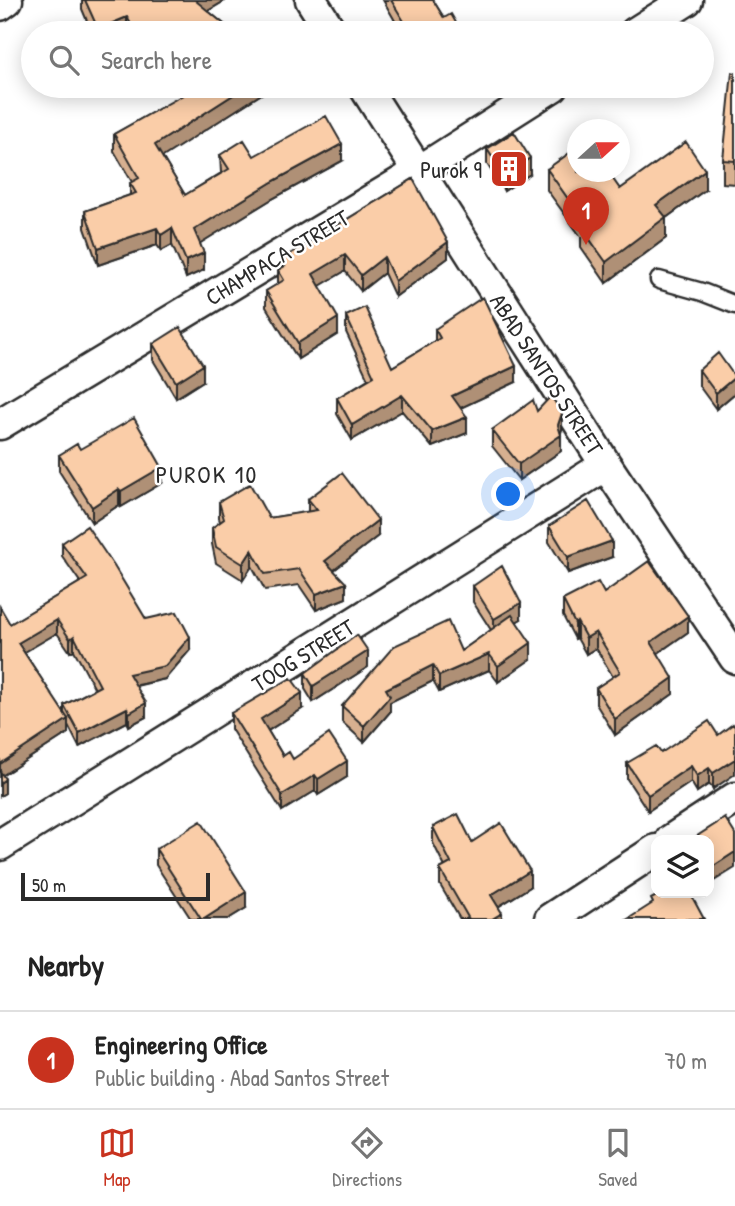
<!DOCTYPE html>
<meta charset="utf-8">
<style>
body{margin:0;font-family:"Patrick Hand",sans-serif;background:#f6f6f6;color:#222}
.controls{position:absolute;right:21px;bottom:21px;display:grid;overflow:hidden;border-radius:14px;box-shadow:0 4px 18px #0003}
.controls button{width:63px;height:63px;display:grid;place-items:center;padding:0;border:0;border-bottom:2px solid #e0e0e0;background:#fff;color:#222;font:35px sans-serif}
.compass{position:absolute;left:567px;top:119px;width:63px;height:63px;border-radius:50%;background:#fff;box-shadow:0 4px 18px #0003;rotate:69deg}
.scale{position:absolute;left:21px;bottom:18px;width:189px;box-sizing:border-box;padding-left:7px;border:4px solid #2b2b2b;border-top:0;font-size:19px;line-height:24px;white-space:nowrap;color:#2b2b2b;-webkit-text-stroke:5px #fff;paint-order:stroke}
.you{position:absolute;left:509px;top:495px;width:24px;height:24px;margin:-18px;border:5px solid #fff;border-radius:50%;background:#1a73e8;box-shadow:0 0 0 10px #1a73e833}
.badge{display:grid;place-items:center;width:46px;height:46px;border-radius:50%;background:#c8321e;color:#fff;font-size:23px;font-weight:700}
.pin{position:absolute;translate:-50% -58px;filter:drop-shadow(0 2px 4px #0008)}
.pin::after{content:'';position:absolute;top:37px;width:24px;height:21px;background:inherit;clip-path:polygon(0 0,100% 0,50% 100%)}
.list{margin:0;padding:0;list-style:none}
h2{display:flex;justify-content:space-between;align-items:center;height:91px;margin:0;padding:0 28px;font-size:30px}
h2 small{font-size:23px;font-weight:400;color:#767676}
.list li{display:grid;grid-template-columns:46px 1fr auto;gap:21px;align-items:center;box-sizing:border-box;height:98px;padding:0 28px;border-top:2px solid #e0e0e0}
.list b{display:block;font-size:26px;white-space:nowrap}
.list p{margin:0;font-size:23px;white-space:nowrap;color:#767676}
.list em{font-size:23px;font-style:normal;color:#767676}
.icon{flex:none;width:38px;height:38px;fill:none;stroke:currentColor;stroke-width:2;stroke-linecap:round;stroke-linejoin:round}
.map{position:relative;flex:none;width:735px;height:919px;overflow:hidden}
.search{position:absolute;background:#fff;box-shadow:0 4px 18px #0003;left:21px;right:21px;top:21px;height:77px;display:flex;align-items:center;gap:18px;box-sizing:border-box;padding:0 24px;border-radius:38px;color:#767676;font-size:26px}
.sheet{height:189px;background:#fff}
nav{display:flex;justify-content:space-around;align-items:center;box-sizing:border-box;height:98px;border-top:2px solid #e0e0e0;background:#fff;font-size:19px;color:#767676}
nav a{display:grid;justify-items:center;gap:4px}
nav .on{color:#c8321e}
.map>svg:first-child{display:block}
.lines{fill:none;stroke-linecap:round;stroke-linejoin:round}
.service-casing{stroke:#2b2b2b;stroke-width:21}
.minor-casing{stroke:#2b2b2b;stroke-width:35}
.service{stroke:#fff;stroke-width:16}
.minor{stroke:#fff;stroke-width:30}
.wall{fill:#d7b090;stroke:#2b2b2b;stroke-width:2;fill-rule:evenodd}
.shaded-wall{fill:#af9076;stroke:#2b2b2b;stroke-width:2}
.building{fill:#facda8;stroke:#2b2b2b;stroke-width:2}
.labels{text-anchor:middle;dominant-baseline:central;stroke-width:5;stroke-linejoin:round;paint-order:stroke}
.poi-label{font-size:23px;fill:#2b2b2b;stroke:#fff;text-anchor:end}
.street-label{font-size:23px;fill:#2b2b2b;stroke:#fff}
.neighbourhood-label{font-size:24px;letter-spacing:2px;fill:#2b2b2b;stroke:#fff}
</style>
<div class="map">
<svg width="735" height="919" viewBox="0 0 735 919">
<rect width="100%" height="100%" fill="#fff"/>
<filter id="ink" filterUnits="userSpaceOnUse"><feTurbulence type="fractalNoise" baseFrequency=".0143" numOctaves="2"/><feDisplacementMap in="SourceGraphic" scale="14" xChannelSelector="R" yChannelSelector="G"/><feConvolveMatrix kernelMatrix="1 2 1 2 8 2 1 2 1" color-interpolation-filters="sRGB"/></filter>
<g filter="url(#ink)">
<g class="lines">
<defs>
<path id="service" d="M659,280L702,292L735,305"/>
<path id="minor" d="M311,0L332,33
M0,5L7,0
M635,33L687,0
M364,86L606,465L735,658
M0,424L418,172L553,86
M671,840L735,798
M0,845L606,465
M550,919L656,850"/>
</defs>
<use href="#service" class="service-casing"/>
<use href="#minor" class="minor-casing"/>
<use href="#service" class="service"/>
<use href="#minor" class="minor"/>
</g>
<path class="wall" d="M82,0H226L208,11L235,33H92L82,9Z
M383,0H433L444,18L462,33H402Z
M735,73V184L723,183V160Z
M174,86H274L162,157L185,195L221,173L220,155L342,161L272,199L200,243L204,270L186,278L172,245L161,251L157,245L98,265L85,228V211L130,195V183L132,182L114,151V134L182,96Z
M487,149L530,174L504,191L487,164Z
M547,169L620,189L705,190L666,218V238L606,283L581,247V237L547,190Z
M413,179L448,258L395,297L384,273L361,291L345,271L319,286L338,334L298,359L266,307V291L278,284V270L282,268V259Z
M346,316L392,367L435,341V329L516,382L460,408L467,433L432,447L402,411L352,440L337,414V398L368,379L346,332Z
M153,344L203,381L176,398L153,360Z
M699,370L735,393L716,409L699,386Z
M537,411L562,429L561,433V451L519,480L492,446V430Z
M80,449L162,483L121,507L119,505L92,523L59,471V455Z
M308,499L378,536L334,570L346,598L316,610L299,585L265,590L252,566L243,580L216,563L212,544V528L220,522L219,518V502L269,518L308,512Z
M549,526L612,557L568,573L549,542Z
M62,543L146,619L190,650L165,679L136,686L146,717L129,726L127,722L79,747L68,725V733L3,775L5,793L0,796L10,624L80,582L62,556ZM57,633L70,652L74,650L95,689L64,705V714L24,652Z
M473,586L521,619L516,622L531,659L498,682L489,670L439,692L433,681L390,702V712L364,742L342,722V706L461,651L491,630L473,602Z
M604,593L688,632L658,653L673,694L615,735L596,704V688L613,677L596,648L586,654L577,638L575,639L563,616V600Z
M368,667L313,702L305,689V673Z
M302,709L268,731L283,756L347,777L318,795L315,791L282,811L231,729V713Z
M718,735L713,789L709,784L697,792L691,782L648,811L627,779V763L661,753Z
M433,827L472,842L530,887L498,907L502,919H460L440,885V869L445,867L433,843Z
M156,849L246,908L228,919H191L156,865Z"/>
<path class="shaded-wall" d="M198,0H226L196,18V1Z
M127,17V33H98V29Z
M407,22V33H405V23Z
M247,86H274L155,162V145Z
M342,144V161L272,199L194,247V230L272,182Z
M530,158V174L504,191V175Z
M705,170V190L666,218V238L606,283V262L656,205Z
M157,228V245L98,265V248Z
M172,228V245L161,251V235Z
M448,242V258L395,297V281Z
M204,253V270L186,278V261Z
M345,255V271L313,290V274Z
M384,257V273L361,291V275Z
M338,318V334L298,359V343Z
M203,365V381L176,398V382Z
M516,366V382L452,412V396Z
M735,377V393L716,409V393Z
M402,395V411L352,440V425Z
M562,413V429L559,437L561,435V451L519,480V464L558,425Z
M467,417V433L432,447V431Z
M162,467V483L121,507V491Z
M119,489V505L92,523V507Z
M378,520V536L325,577V561Z
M612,541V557L568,573V557Z
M252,550V566L243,580V564Z
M346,583V598L316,610V594Z
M521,603V619L494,635V619Z
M688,616V632L651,658V642Z
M57,620V633L18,656V643Z
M577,622V638L575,639V624Z
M596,632V648L586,654V638Z
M74,636V650L70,652V639Z
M190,637V650L165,679L129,687V674Z
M531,643V659L498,682V666Z
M368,651V667L313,702V686Z
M489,654V670L439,692V676Z
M433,665V681L390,702V712L364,742V726L386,689Z
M673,678V694L615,735V719Z
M302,693V709L261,735V719Z
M146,703V717L129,726V713Z
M127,708V722L79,747V733Z
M68,719V733L0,777V764Z
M735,759V774L713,789V773Z
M347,761V777L318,795V779Z
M691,766V782L648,811V795Z
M709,768V784L697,792V776Z
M315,775V791L282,811V795Z
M5,779V793L0,796V783Z
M735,852V868L709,884V869Z
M530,871V887L491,911V895Z
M246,892V908L228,919H204Z
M502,913V919H492Z"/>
<path class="building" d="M85,0H198L196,1L235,33H136L127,17L98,29Z
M391,0H433L444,18L451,14L462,33H413L407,22L405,23Z
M732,72L735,73V161L723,160Z
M186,86H247L155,145L185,195L229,169L220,155L244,140L254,156L326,116L342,144L272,182L194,230L204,253L186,261L172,228L161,235L157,228L98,248L85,211L136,193L130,183L139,178L114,134L190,91Z
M514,132L530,158L504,175L487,149Z
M686,142L705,170L656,205L666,217L606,262L581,227L585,223L547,169L578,147V172H608L620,189Z
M413,179L448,242L395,281L384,257L361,275L345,255L313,274L338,318L298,343L266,291L284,280L278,270L285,266L282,259Z
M483,297L516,366L452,396L467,417L432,431L402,395L352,425L337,398L374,376L346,316L365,307L392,367L440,338L435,329Z
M180,327L203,365L176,382L153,344Z
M718,353L735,377L716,393L699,370Z
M551,396L562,413L558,425L561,435L519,464L492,430L533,400L537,411Z
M134,418L162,467L121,491L119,489L92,507L59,455L77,444L80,449Z
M342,473L378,520L325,561L346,583L316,594L299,569L265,574L252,550L243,564L216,547L212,528L224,519L219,502L250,484L269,518L317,510L308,499Z
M588,501L612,541L568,557L549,526Z
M87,526L114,566L146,619L177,612L190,637L165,666L129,674L146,703L129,713L127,708L79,733L64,705L100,686L74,636L70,639L57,620L18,643L68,719L0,764V607L10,624L87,578L62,543Z
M649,561L688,616L651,642L673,678L615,719L596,688L620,672L596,632L586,638L577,622L575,624L563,600L598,582L604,593Z
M502,566L521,603L494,619L473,586Z
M512,615L531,643L498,666L489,654L439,676L433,665L386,689L390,696L364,726L342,706L394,646L448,621L461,651Z
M357,635L368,651L313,686L305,673Z
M291,678L302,693L261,719L283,756L289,752L293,759L329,734L347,761L318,779L315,775L282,795L231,713Z
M709,721L718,735L733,724L735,727V759L713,773L709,768L697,776L691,766L648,795L627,763L656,746L661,753Z
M0,771L5,779L0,783Z
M458,814L472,842L501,823L530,871L491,895L502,913L492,919H469L440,869L451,863L433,827Z
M725,818L735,834V852L709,869V840H691Z
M201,821L246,892L204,919H201L156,849Z
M662,893H690L704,919H628L653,903L651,899Z"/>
</g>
<defs>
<symbol id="building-square" viewBox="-11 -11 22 22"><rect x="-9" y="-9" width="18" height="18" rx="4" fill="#c8321e" stroke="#fff"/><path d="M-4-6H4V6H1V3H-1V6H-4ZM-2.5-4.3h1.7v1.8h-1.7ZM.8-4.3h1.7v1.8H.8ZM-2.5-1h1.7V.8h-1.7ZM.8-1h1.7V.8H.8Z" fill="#fff"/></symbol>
</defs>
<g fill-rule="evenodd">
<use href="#building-square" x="487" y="147" width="44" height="44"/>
</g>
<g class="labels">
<g class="poi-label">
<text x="482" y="169">Purok 9</text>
</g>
<g class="street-label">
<text transform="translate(277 257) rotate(-31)">CHAMPACA STREET</text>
<text transform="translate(547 374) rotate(57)">ABAD SANTOS STREET</text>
<text transform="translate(303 655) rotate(-32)">TOOG STREET</text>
</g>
<g class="neighbourhood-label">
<text x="207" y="474">PUROK 10</text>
</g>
</g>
</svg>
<div class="controls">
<button><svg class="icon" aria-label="layers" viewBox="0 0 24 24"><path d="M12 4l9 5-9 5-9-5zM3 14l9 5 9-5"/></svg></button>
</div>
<svg class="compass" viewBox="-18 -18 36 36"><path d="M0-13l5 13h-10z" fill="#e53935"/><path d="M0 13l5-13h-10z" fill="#767676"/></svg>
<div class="scale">50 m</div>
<div class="you"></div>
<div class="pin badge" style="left:586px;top:245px">1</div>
<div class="search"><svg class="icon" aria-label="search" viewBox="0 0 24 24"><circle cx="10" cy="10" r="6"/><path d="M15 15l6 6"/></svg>Search here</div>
</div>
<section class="sheet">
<h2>Nearby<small></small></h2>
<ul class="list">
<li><span class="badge">1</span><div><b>Engineering Office</b><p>Public building · Abad Santos Street</p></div><em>70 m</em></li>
</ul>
</section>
<nav>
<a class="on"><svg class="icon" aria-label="map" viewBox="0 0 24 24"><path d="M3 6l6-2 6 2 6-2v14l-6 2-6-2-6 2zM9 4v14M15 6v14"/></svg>Map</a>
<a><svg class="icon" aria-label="directions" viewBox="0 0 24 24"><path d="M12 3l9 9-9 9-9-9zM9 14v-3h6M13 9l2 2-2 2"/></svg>Directions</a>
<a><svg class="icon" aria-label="saved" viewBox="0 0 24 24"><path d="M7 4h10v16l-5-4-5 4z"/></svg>Saved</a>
</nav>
